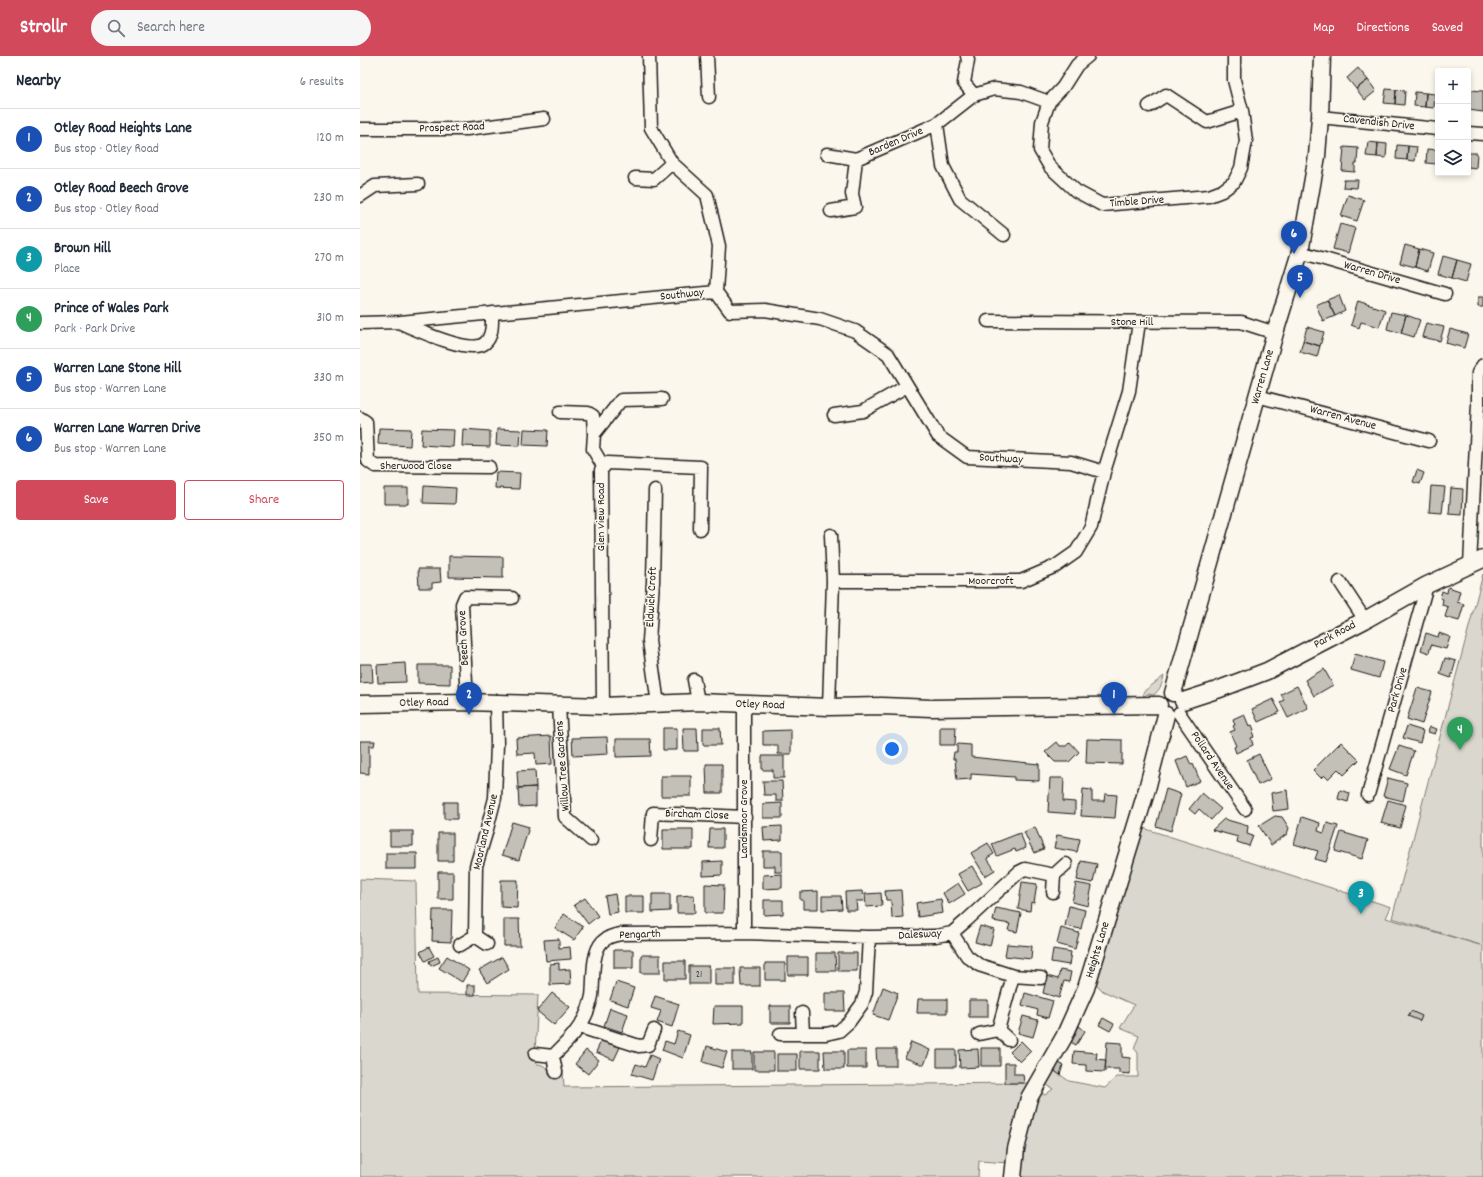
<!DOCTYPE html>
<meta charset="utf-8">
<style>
body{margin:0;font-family:Dekko,sans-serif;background:#f6f6f7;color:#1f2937}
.controls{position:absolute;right:12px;top:12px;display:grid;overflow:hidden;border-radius:4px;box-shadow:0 2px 6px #0003}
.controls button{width:36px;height:36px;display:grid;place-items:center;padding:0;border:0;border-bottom:1px solid #e0e1e3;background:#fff;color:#1f2937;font:20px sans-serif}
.you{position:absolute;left:532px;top:693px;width:14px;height:14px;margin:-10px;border:3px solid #fff;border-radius:50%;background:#1a73e8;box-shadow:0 0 0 6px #1a73e833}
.badge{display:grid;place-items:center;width:26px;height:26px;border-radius:50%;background:#d1495b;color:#fff;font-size:13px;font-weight:700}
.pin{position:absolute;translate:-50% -33px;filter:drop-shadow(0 1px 2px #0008)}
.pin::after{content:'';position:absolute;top:21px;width:14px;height:12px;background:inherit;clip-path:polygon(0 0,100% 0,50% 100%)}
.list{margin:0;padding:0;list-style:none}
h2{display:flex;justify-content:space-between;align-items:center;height:52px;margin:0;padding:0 16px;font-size:17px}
h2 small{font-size:13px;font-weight:400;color:#747a83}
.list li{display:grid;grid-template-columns:26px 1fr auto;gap:12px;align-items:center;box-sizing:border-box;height:60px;padding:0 16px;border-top:1px solid #e0e1e3}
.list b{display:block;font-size:15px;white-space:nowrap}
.list p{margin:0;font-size:13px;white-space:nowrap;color:#747a83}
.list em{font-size:13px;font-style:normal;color:#747a83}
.actions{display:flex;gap:8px;padding:12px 16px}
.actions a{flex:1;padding:9px 0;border:1px solid #d1495b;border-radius:4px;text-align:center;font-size:14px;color:#d1495b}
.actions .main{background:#d1495b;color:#fff}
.icon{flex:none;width:22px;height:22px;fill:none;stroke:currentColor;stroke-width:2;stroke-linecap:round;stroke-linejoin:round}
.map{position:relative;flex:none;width:1123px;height:1121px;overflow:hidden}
header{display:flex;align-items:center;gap:24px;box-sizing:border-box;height:56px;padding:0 20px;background:#d1495b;color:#fff}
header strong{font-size:19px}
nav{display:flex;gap:22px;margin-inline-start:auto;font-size:14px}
.search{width:280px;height:36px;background:#f6f6f7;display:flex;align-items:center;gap:10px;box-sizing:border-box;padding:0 14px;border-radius:22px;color:#747a83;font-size:15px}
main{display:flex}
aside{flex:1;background:#fff}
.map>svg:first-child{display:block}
.green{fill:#dad7ce;stroke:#7b7a75}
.building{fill:#c3c0b8;stroke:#1c1c1c}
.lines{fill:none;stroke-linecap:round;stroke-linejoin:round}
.minor-casing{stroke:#1c1c1c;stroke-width:15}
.tertiary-casing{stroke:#1c1c1c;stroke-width:19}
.minor{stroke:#fbf7ec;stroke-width:12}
.tertiary{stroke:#fbf7ec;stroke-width:16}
.labels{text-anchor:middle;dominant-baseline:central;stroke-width:3;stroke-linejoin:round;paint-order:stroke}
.number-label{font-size:10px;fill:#464543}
.street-label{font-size:12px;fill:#1c1c1c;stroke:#fbf7ec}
</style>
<header>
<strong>Strollr</strong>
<div class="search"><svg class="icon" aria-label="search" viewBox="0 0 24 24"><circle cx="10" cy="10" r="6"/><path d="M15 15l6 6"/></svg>Search here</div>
<nav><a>Map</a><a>Directions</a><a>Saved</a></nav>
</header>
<main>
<aside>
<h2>Nearby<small>6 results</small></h2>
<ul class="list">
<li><span class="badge" style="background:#1a4fb4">1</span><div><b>Otley Road Heights Lane</b><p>Bus stop · Otley Road</p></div><em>120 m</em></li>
<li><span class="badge" style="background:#1a4fb4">2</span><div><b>Otley Road Beech Grove</b><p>Bus stop · Otley Road</p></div><em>230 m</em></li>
<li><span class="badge" style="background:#0f9aa8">3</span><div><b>Brown Hill</b><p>Place</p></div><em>270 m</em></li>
<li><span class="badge" style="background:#2e9e5b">4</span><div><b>Prince of Wales Park</b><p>Park · Park Drive</p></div><em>310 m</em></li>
<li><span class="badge" style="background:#1a4fb4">5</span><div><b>Warren Lane Stone Hill</b><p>Bus stop · Warren Lane</p></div><em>330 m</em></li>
<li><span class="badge" style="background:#1a4fb4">6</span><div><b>Warren Lane Warren Drive</b><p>Bus stop · Warren Lane</p></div><em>350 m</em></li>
</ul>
<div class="actions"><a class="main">Save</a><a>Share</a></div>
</aside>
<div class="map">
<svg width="1123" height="1121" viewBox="0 0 1123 1121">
<rect width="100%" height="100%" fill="#fbf7ec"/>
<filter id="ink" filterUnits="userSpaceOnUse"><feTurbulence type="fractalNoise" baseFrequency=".025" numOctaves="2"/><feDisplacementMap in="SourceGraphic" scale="8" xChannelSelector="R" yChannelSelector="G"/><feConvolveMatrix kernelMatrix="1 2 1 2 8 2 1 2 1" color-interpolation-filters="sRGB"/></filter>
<g filter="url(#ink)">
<path class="green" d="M1123,518V1121H661L665,1076L680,1037L685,1039L693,1033L684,1027L692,1013L709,1025L745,1032L757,1021H778V997L774,992L779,980L760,972L774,949L743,935L736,928L783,772L1031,851L1026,862L1120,889L1032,862Z
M804,620C802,629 800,633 794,639L787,638L784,641L783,636Z
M0,823L56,825L58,938L178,939L175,998L177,1008C183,1008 188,1012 191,1018L203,1015L204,1031L671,1027L649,1107L619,1105L618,1121H0Z"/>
<path class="building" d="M998,12L1008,24L996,33L987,22Z
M1008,24L1016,35L1005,44L996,33Z
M1026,33L1036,34L1035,48L1024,47Z
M1036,34L1045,35L1044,49L1035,48Z
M1110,34L1123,35V56L1108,54Z
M1055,36L1066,37L1065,51L1054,50Z
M1066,37L1075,38L1074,52L1065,51Z
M1008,86L1018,87L1017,101L1006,100Z
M1018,87L1027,88L1026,102L1017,101Z
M1037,89L1048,90L1047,104L1036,103Z
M1048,90L1057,91L1055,105L1047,104Z
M984,91L998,92L997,107H995V116L982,115Z
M1067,93L1078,94L1077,108L1066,107Z
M1108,97H1117L1116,112L1108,111Z
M984,124H998L997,132L983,131Z
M988,139L1004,144L997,165L981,160Z
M980,168L995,172L988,197L973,193Z
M1045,189L1059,193L1055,211L1040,207Z
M1059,193L1073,197L1068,215L1055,211Z
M1083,200L1097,204L1092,222L1078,218Z
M1097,204L1111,208L1106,226L1092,222Z
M979,239L985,255L975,260L967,244Z
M1118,241H1123V251H1118Z
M967,244L975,260L963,265L956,249Z
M998,245L1025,254L1019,271L1001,266L999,272L991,269Z
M1031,256L1046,259L1041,277L1027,273Z
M1046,259L1060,264L1054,281L1041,277Z
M1066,267L1084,271L1080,285L1062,281Z
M947,271L964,276L960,290L943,285Z
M1090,273L1108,278L1104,292L1086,287Z
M943,285L960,290L957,301L940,296Z
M19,372L51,373L50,390L18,388Z
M62,373L94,374L93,391L61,389Z
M103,373L130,375V391L102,390Z
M137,373L161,374L160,390L136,389Z
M164,373L188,374L187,390L163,389Z
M1057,414L1064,417L1060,428L1053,426Z
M136,416L160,417L159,433L135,432Z
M64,430L96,432L95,448L63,447Z
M1071,430L1085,431L1082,457L1069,456Z
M24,432H48V448H24Z
M1091,432L1103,433L1102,459L1089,458Z
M89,500L143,501V522L89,521Z
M58,513H80L81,526L72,527V532H59Z
M1088,531L1100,535L1097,546L1104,548L1099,565L1085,561L1088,551L1082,549L1083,543L1080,542L1082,535L1087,537Z
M1066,577L1078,581L1079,577L1090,581L1086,593L1071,589L1069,597L1061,594Z
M995,598L1023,606L1019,622L991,614Z
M1085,602L1096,605L1091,622L1080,618Z
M45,607L46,626L18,627L17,609Z
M0,608H12L13,626L0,627Z
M58,609H90V628L58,627Z
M964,613L973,629L954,640L945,624Z
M937,630L948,652L928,662L920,646L924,644L921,638Z
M1057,632L1072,636L1062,668L1047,663Z
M913,643L920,656L898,666L892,653Z
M884,658L889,670L892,669L894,674L892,675L894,681L891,682L893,689L876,697L874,691L876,690L870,676L875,674L873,670L875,669L873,663Z
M1047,670L1063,675L1060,687L1043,682Z
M580,671H596L595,689H580Z
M1070,671L1077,673L1075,678L1068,676Z
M303,672H317V694H303Z
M323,672H337L338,695H324Z
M343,672H360L361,689H343Z
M431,674V698H418V689H403V675Z
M191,680L192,708L176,709L175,697L157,698L156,682Z
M247,681L248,698L213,700L212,682Z
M256,683H290L291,700L256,701Z
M727,683L762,684V708L726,707Z
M0,685H15L14,690H9V718L0,717Z
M697,686L700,690H706L710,686L719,696L709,706H695L685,696Z
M981,686L999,704L984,719L978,713L968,723L964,719L961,722L953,714Z
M597,688L611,689V701L679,708V725L654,724V721L611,718V723L597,724L595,703H593L594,696H597Z
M1039,690L1054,695L1046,719L1030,713Z
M899,698L911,723L898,729L887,704Z
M402,700H424V722H413V714H402Z
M827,700L831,709L833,708L840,725L826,731L816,705Z
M346,708H362V737H347Z
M175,714L176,731L158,732L157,715Z
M301,720H331V740H301Z
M690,722H704L703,745L715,746V758L688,756Z
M1028,722L1047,727L1043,745L1023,740Z
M403,725H422L423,745H416V739H404Z
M176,731V750L159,751L158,732Z
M723,733L732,734V745H744L745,738L757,739L755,762L721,760Z
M806,733L821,738L811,775L796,770Z
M927,734L929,753L913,755L911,737Z
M980,734L990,737L988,746L978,743Z
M842,737L861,753L851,764L839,753L835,758L829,753Z
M1028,744L1046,749L1040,772L1021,767Z
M84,746H97V763H84Z
M422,747V762H403V748Z
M915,760L922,761L929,772L927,778L911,789L899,770Z
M942,761L960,767L958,775L964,777L967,767L978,770L966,806L955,803L958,795L934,788Z
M864,763L888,770L887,778L893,780L889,790L877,786L878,781L852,774Z
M152,766L169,771L159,804L142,799Z
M422,770V784L404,785L403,771Z
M675,771L684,793L674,797L664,776Z
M303,773H333V793H303Z
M350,773H363V792H349Z
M30,775H53V790H30Z
M981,776L1008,784L1002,803L975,795Z
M78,777H93V805H78Z
M660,777L666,792L656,796L655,793L637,800L632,788Z
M697,779L720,783L717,796L694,792Z
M628,787L634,798L627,802L635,814L625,820L611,797Z
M403,795H422V816H415V810H403Z
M26,797H57V813H26Z
M362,805V819L343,820V806Z
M721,805L737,808L733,827L717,824Z
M612,810L622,827L608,835L598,818Z
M78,816H93V843H78Z
M422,818V832L403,833V819Z
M141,824H158L157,852L141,851Z
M662,826L677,828L674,847L671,846L670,855L658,853Z
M598,827L605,838L589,848L583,837Z
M716,827L732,830L728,850L712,846Z
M345,828L364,829L363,857H345Z
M541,834L543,861L532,862L531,844H526L525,835Z
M458,835V853H443V844H440V836Z
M502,835L503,845H496L497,854H486L485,836Z
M521,837L522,850L506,851L505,838Z
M255,838L258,856L248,858L245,840Z
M292,838H310V855L292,856Z
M334,839L335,857H317V840Z
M265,840H284V857H265Z
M462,840H481L482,853L462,854Z
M225,842L238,860L228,868L214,849Z
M581,843L583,857L558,861L556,847Z
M404,844H423V858L404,859Z
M709,850L725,854L721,873L705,870Z
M636,852L661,857L657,876L648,874L650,868L633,865Z
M73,854H92L91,886L72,885Z
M204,858L223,871L214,884L195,872Z
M144,863H159L160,890H144Z
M620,870L634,874L630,890L615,886Z
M701,872L719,877L715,893L697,888Z
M199,883V892L210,891L211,903L186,905L184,884Z
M647,888L672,890L671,903L645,900Z
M69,891L74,900L65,905L60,896Z
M693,893L711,896L709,909L691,906Z
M254,894H273V912H254Z
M456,897H475L476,915H456Z
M478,897H497V915H478Z
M281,899H300V917H281Z
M87,900L109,914L102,926L79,912Z
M78,901L80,906L71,910L69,905Z
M142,901L149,913L127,927L119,914Z
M428,901H448V919H428Z
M305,905H325V923H305Z
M199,907V914L210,913L211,928L190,929V908Z
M405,907H425V924H405Z
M329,910H349V928H329Z
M355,912H375V929H355Z
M380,912H400V930H381Z
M700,914L711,916L709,926L704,925L699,942L683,937L687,920L698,923Z
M256,926L274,932L268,950L250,944Z
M107,929H115V939H107Z
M523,931L538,937L528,964L513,959Z
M192,937L210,951L194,969L177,955Z
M465,937H484L485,955H465Z
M665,937L693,945L688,962L677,959L678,954L662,949Z
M295,940L319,948L312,971L297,966L301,955L291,952Z
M558,943H587V957H557Z
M609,944H628V961H609Z
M354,950H383V967L353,968Z
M410,950H430V967H410Z
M250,952L268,958L262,976L244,970Z
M1051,955L1062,960L1060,965L1048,960Z
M663,960L678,964L673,981L658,977Z
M743,962L754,968L750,975L739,969Z
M719,970L725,975L716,989L709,985Z
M318,975L330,979L323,1002L302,994L305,985L314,988Z
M243,981L261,989L254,1004L236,996Z
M661,985L671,995L660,1006L650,996Z
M551,986L570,994L564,1009L545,1002Z
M747,986L762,987V1001L770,1002V1018L759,1017V1013H745Z
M347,990L367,996L362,1012L343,1006Z
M621,992H640V1010H621Z
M516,993H536V1010H517Z
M618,993L619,1011L600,1012L599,994Z
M226,994L239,1004L228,1018L215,1008Z
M487,994H506V1012H487Z
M577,994H596V1011H577Z
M440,995H460V1013H440Z
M464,995H484V1013H465Z
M714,995L737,997L736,1003L746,1004L745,1016L726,1015V1009L713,1008Z
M372,996H392V1013H372Z
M394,996H414V1014H394Z
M417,998H437V1015H417Z
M290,999L299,1003L292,1024L272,1018L276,1008L285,1011Z
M696,1006L703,1009L700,1019L692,1013Z
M645,1007H654V1018H663L664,1027H645Z"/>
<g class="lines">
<defs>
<path id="minor" d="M289,0L291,72L312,107L347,139L359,190L356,236
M347,0L349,41
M607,0L608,4L604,27L614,39
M728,0L717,9L703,31L689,46L682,66L680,94L690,111L716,135L742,149L849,140L862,135L874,126L881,112L886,85L882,55L874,24V0
M789,50L806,39L847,66L882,55
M960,61L1078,73
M577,68L583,110L600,143L644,179
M0,73H107L184,63
M1108,77L1123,78
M467,98L496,103
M275,122L294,123L312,107
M0,140L15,130L58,128
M471,155L495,151L492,138L496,103L577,68L614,39L634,33L661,36L689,46
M940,196L1085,238
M628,265L881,266L915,277
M0,267L40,266L356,236L370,255L405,254L460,263L495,275L528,298L578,380L607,401L711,406L744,416
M41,267C57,274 111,299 125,287C133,280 132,267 132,257
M897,340L1069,385
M200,356L228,357L233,360L234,378
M474,359L503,355L547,330
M0,362L6,366L8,405L15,410L129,411
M243,410L233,393L234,378L261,344L302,343
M295,434L293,526L289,585L298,648
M471,479L473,525
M1110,509L1118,348V317L1123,309
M980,526L1005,564
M334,624L338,646
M107,646L102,548L105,541L152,542
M384,648V877
M199,649L205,761L231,784
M243,650L241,414L247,407L341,411L340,473
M469,651L473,525H661L696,510L716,496L731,471L744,416L769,335L779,266
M819,657L885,753
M1008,739L1067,529
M291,784L293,757L385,761
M693,836L694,819
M592,877L607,900L619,909L653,920L638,974L619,978
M127,888L115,880L116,810L126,777L135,742L137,688L136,647
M100,889L115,880
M653,920L681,922
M442,957L443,978
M220,971L279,990L288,989L294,974
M638,974L649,984
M420,978H466L479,975L489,966L502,948L506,936L509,881
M175,998L193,1000
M196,1016L193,1000C207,986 221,973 228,954C229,950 231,945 232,940C234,925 231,898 242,886C247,881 254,879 261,878L384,877L509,881L576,880L592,877L607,864L659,816L665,813L694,819L706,808"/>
<path id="tertiary" d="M813,637L915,277L940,196L957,100L960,61L962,0
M823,645L857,634L907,615L1005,564L1067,529L1123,503
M0,648L107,646L243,650L338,646L469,651L522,650L571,652L799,649
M653,1121L656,1093L669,1042L704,981L726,932L787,733L806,659"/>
</defs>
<use href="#minor" class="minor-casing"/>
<use href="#tertiary" class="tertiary-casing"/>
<use href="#minor" class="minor"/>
<use href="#tertiary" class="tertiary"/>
</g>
</g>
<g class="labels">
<g class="number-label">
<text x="339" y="919">21</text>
</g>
<g class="street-label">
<text transform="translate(1019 67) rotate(6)">Cavendish Drive</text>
<text transform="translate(92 72) rotate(-2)">Prospect Road</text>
<text transform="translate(536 86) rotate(-23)">Barden Drive</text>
<text transform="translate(777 146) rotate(-4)">Timble Drive</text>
<text transform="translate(1012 217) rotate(16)">Warren Drive</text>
<text transform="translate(322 239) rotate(-6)">Southway</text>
<text x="772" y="266">Stone Hill</text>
<text transform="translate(903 321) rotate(-74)">Warren Lane</text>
<text transform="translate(983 362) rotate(15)">Warren Avenue</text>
<text transform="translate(641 403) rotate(3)">Southway</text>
<text x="56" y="410">Sherwood Close</text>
<text transform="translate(241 461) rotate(-90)">Glen View Road</text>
<text x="631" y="525">Moorcroft</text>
<text transform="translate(292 541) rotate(-87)">Eldwick Croft</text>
<text transform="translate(975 579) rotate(-28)">Park Road</text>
<text transform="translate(104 582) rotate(-93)">Beech Grove</text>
<text transform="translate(1038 634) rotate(-74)">Park Drive</text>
<text transform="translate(64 647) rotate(-1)">Otley Road</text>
<text transform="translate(400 649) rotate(2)">Otley Road</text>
<text transform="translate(852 705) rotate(56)">Pollard Avenue</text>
<text transform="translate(203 710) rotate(-94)">Willow Tree Gardens</text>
<text transform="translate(337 759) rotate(2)">Bircham Close</text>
<text transform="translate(384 763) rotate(-90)">Landsmoor Grove</text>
<text transform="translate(126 776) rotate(-77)">Moorland Avenue</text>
<text transform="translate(280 879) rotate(-2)">Pengarth</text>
<text transform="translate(560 879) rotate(-3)">Dalesway</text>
<text transform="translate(738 894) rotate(-73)">Heights Lane</text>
</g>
</g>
</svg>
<div class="controls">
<button>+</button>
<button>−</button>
<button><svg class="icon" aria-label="layers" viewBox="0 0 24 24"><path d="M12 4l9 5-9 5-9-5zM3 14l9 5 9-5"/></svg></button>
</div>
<div class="you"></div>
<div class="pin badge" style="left:754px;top:659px;background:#1a4fb4">1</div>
<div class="pin badge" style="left:109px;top:659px;background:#1a4fb4">2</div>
<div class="pin badge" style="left:1001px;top:858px;background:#0f9aa8">3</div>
<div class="pin badge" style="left:1100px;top:694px;background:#2e9e5b">4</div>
<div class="pin badge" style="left:940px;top:242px;background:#1a4fb4">5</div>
<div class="pin badge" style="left:934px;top:198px;background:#1a4fb4">6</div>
</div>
</main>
